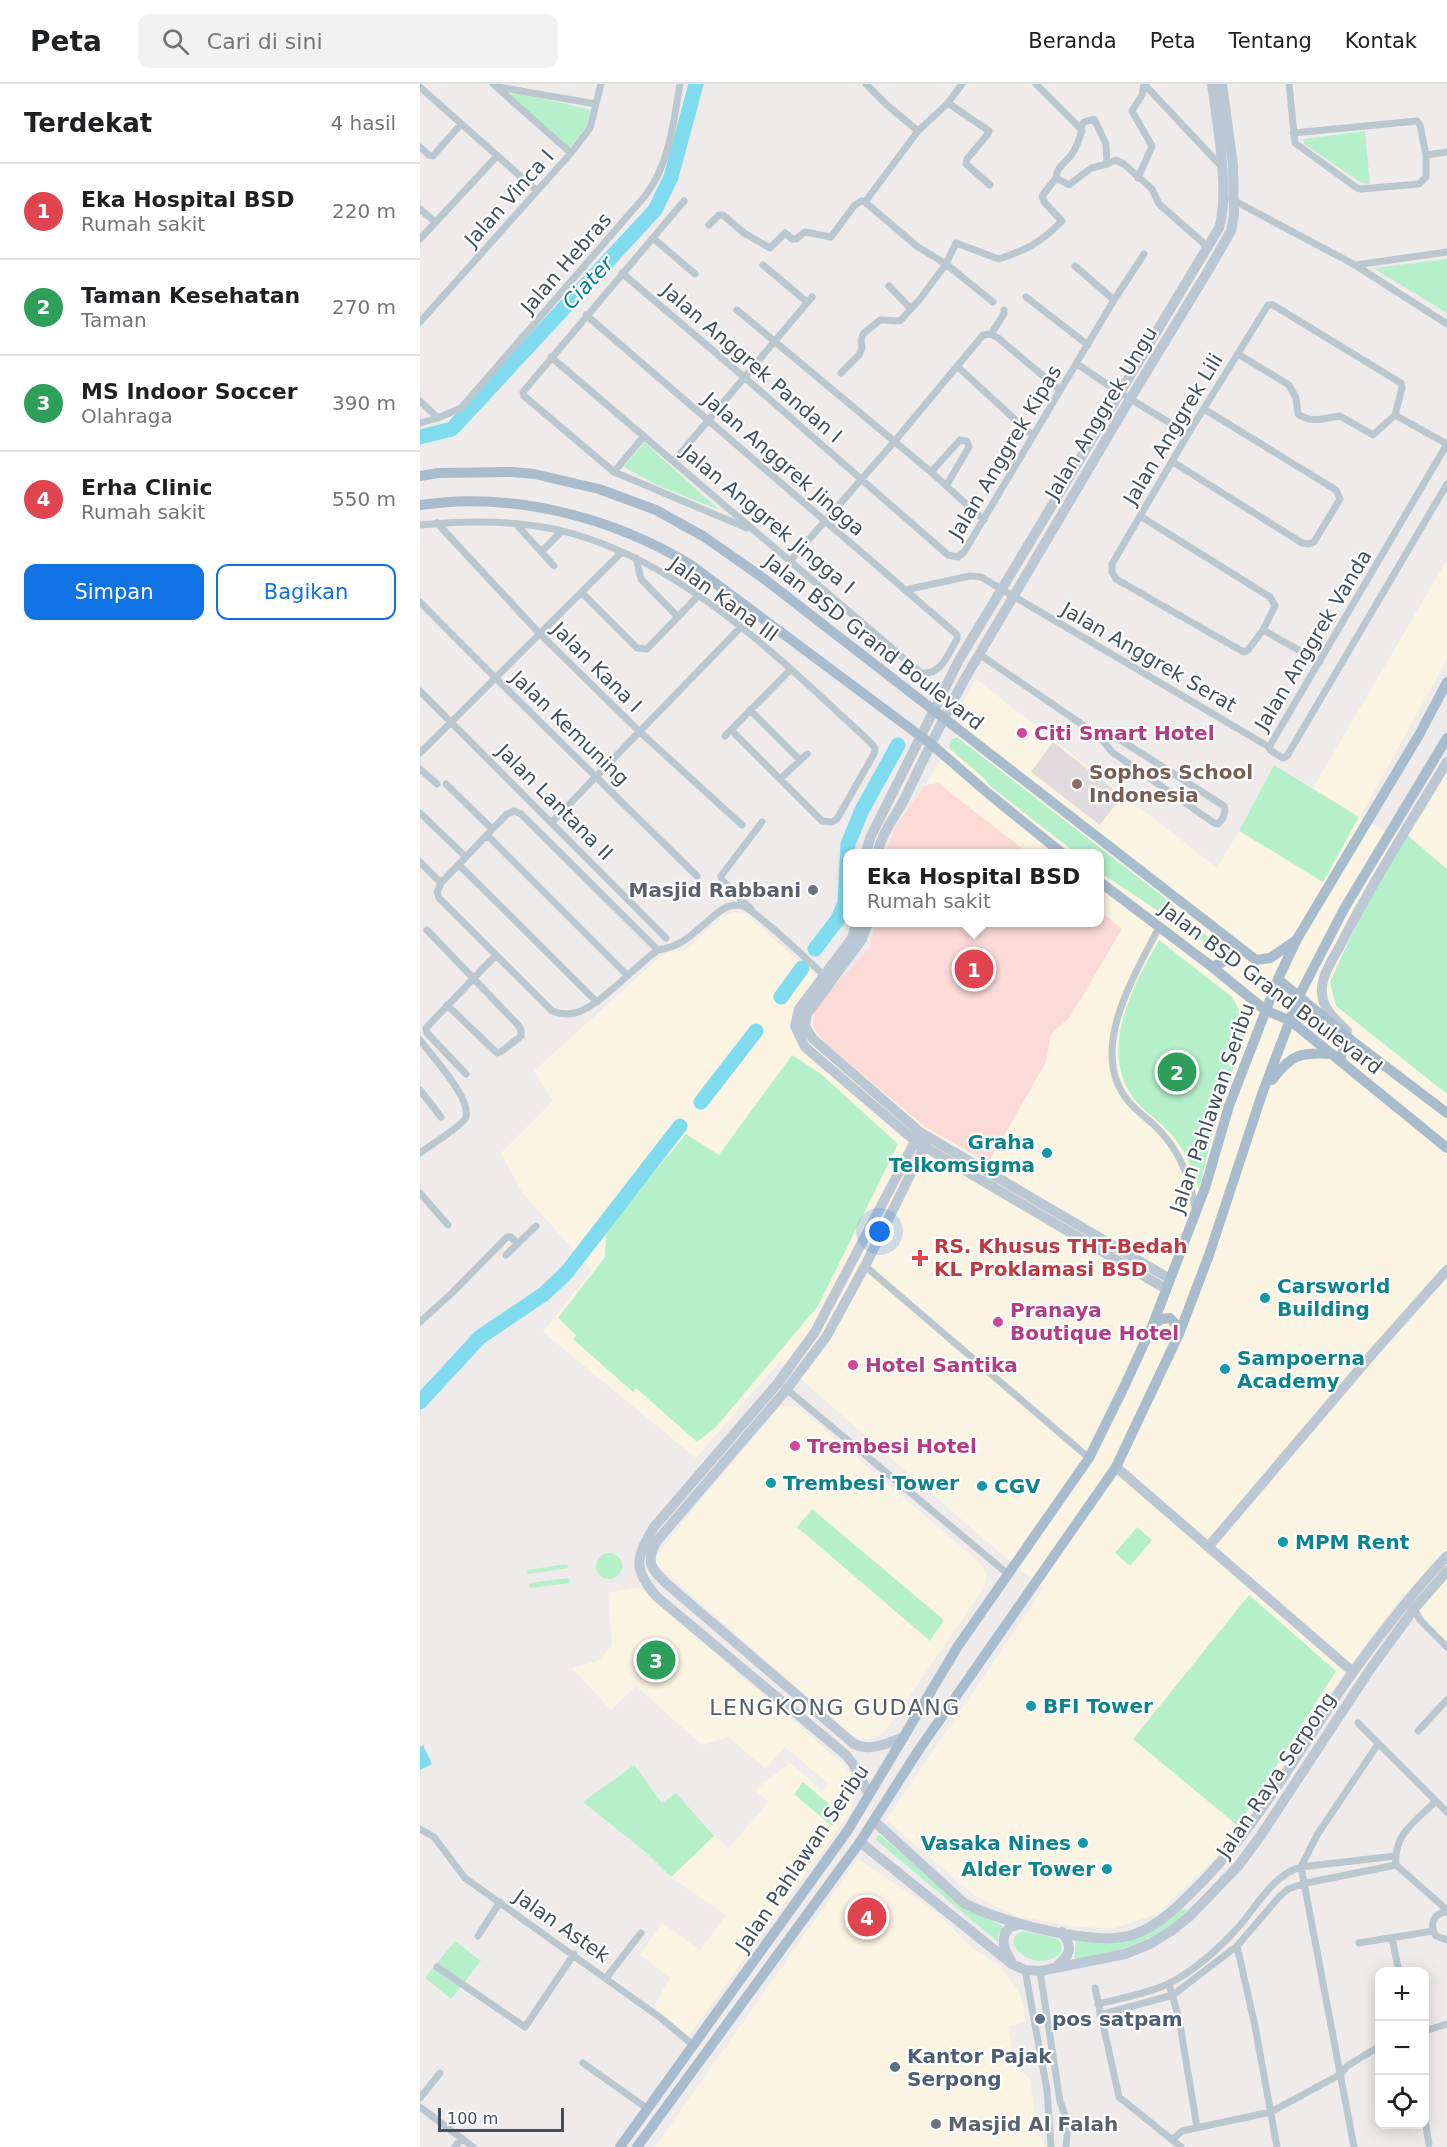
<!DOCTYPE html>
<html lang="id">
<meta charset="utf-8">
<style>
body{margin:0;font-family:"DejaVu Sans",sans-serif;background:#f2f2f2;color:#202124}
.controls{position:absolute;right:18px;bottom:18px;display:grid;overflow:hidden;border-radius:12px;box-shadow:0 3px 15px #0003}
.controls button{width:54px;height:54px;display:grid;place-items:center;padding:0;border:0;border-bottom:2px solid #e0e0e0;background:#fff;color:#202124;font:30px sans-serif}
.scale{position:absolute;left:18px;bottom:15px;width:126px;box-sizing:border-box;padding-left:6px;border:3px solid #434f59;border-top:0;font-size:16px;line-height:21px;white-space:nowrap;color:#434f59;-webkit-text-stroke:4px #fff;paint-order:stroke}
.you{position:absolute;left:460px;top:1148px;width:21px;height:21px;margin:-15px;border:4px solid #fff;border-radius:50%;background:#1a73e8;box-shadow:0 0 0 9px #1a73e833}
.badge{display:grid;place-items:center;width:39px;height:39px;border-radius:50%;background:#1172e3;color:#fff;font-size:20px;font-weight:700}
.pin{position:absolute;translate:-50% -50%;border:3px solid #fff;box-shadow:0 2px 6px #0006}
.popup{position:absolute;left:423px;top:765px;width:261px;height:78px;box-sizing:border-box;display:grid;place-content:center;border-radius:12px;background:#fff;filter:drop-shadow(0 2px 4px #0005);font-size:20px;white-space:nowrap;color:#757577}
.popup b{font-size:22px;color:#202124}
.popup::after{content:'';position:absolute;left:50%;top:100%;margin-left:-12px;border:12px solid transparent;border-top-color:#fff}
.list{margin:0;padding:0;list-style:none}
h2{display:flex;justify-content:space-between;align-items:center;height:78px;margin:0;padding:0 24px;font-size:26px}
h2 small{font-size:20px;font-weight:400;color:#757577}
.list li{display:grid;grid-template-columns:39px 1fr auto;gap:18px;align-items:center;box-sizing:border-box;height:96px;padding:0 24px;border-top:2px solid #e0e0e0}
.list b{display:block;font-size:22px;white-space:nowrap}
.list p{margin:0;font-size:20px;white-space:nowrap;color:#757577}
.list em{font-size:20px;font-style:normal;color:#757577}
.actions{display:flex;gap:12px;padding:18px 24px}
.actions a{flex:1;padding:14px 0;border:2px solid #1172e3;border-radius:12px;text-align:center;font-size:21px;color:#1172e3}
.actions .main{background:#1172e3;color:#fff}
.icon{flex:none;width:33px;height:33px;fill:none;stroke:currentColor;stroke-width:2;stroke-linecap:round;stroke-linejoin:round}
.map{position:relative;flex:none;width:1027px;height:2063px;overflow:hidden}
header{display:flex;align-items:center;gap:36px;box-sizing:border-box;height:84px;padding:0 30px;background:#fff;border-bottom:2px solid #e0e0e0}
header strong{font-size:28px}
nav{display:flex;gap:33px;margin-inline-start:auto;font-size:21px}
.search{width:420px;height:54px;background:#f2f2f2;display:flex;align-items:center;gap:15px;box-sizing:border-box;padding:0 21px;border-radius:12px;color:#757577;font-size:22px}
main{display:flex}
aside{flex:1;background:#fff}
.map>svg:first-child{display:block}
.commercial{fill:#fcf4e2}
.education{fill:#e0dcdd}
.medical{fill:#fbdad8}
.green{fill:#b6f0cb}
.water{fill:#81dbef}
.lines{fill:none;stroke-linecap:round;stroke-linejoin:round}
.river{stroke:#81dbef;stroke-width:15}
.street{stroke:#bbc7cf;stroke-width:7}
.secondary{stroke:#bbc8d4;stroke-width:10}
.primary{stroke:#a9bccd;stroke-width:10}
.hotel-dot{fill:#d1479c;stroke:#fff;stroke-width:2}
.education-dot{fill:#8d6e63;stroke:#fff;stroke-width:2}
.worship-dot{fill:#6b7280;stroke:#fff;stroke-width:2}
.culture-dot{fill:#0f9aa8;stroke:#fff;stroke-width:2}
.health-dot{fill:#e0444e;stroke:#fff;stroke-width:2}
.service-dot{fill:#5c6f8a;stroke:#fff;stroke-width:2}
.labels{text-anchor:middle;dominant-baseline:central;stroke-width:4.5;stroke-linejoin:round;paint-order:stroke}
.street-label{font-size:20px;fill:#434f59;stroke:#fff}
.hotel-label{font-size:20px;font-weight:bold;fill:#b23c85;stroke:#fff;text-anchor:start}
.education-label{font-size:20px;font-weight:bold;fill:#785e54;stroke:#fff;text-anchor:start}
.worship-label{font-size:20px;font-weight:bold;fill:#5b616d;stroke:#fff;text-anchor:end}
.culture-label{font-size:20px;font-weight:bold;fill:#0d838f;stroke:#fff;text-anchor:start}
.health-label{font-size:20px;font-weight:bold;fill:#be3a42;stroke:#fff;text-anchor:start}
.service-label{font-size:20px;font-weight:bold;fill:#4e5e75;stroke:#fff;text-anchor:start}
.water-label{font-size:21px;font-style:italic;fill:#07809b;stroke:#fff}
.quarter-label{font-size:22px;letter-spacing:1.5px;fill:#585c61;stroke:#fff}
</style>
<header>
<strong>Peta</strong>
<div class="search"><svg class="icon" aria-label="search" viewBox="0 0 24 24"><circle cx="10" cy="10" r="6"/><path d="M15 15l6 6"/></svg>Cari di sini</div>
<nav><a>Beranda</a><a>Peta</a><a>Tentang</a><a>Kontak</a></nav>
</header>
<main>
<aside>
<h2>Terdekat<small>4 hasil</small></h2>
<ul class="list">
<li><span class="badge" style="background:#e0444e">1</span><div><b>Eka Hospital BSD</b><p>Rumah sakit</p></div><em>220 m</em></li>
<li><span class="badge" style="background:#2e9e5b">2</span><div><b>Taman Kesehatan</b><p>Taman</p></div><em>270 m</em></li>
<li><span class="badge" style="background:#2e9e5b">3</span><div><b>MS Indoor Soccer</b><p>Olahraga</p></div><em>390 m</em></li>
<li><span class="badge" style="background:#e0444e">4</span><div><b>Erha Clinic</b><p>Rumah sakit</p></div><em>550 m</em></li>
</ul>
<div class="actions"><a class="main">Simpan</a><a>Bagikan</a></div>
</aside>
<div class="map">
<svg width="1027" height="2063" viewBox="0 0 1027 2063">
<rect width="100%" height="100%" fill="#efebeb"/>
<path class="commercial" d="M1027,476V575L940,733L982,756L1027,680V1561L984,1509L914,1603L816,1755L737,1830L692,1845L651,1842L597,1832L555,1812L466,1736L624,1504L580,1469L360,1277L276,1374L123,1248L172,1186L103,1110L81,1069L133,1017L114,987L240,873L250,867H265L303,832L313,828L324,829L411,905L449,864L455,839L680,838V770L465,769L476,742L505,701L545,635L543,618L556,595L797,784L819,747L854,681L893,704Z
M361,1321L378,1323L562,1481L566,1493L564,1504L465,1647L453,1655L441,1656L430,1650L236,1480L237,1471L274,1424Z
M219,1503L423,1680L432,1692V1726L267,1954L234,1922L250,1894L220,1871L242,1839L280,1866L306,1831L251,1793L294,1752L309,1764L349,1718L335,1706L370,1679L402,1707L409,1700L365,1663L345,1684L308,1653L282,1661L216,1602L191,1626L152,1584L178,1577L192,1561L188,1509Z
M438,1775L515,1827L551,1863L579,1881L600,1909L606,1938L588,1942L594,1978L610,1996L617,2048L626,2063H235Z"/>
<path class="education" d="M633,658L702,712L680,741L611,688Z"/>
<path class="medical" d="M518,699L608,769H465L476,742L505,701Z
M680,827L702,845L650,933L631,950L626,978L568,1079L504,1042L404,958L392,941L394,929L411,905L449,864L455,839L680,838Z"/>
<path class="green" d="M95,8L171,26L166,43L149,65L89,12Z
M945,47L950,100L942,99L884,60L883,55Z
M1027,175V229L953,184Z
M224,359H225L299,426L235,400L204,383Z
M537,653L749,817L766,836L801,863V868H798C760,840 719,815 680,788V770L656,769L570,702L565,695L531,666L529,663L530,656Z
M854,681L939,733L903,798L819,747Z
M987,751L1027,785V1010L916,922L910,898L945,822Z
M739,856L812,913L822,931L824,952L796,1036L779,1105C771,1080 763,1060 743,1042C735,1034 724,1027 716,1017C676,968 713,902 739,856Z
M372,971L401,990L478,1060L398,1222L296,1343L277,1358L216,1304L213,1308L153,1255L156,1251L138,1234L185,1173L186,1146L266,1050L299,1071Z
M392,1425L524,1536L510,1557L377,1443Z
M717,1443L732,1456L710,1482L695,1469Z
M176 1482a13 13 0 1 1 26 0a13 13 0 1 1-26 0Z
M147,1480L148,1484L108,1490L107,1486Z
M149,1494L150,1499L110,1504L109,1499Z
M829,1511L916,1587L818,1742L713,1655Z
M214,1681L242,1719L256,1709L294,1752L251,1793L228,1770L163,1718Z
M383,1698L422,1731L412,1742L374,1710Z
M460,1751L546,1824L584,1843L578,1851V1858L456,1756L457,1752Z
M782,1814C750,1844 726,1862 681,1870C673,1872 662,1875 654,1874L656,1855L698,1856L760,1826L768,1825Z
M602,1847L636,1854L641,1860V1868C628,1884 598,1877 593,1857L595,1852Z
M35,1857L61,1877L31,1915L5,1894Z"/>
<path class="water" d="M3,1661L12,1680L0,1686V1663Z"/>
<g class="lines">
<path class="river" d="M0,353L32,345L235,126L251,93L276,0
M395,865L418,835L425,819L428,760L442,726L478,661
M361,913L382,884
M281,1018L336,947
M0,1318L60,1253L124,1210L147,1188L260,1042"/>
<path class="street" d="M73,0L151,69
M446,0L467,21L498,47
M616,0L660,44L664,38L674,35L686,60L687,80L696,76L704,80L732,105L739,120L789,164
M724,0L801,82
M869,0L875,59L937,104L941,105L999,100L1006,93V71L1027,68
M0,3L117,107
M78,3L176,20
M528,19L569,47L568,50L547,75L546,80L570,101
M873,49L997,37L1000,41L1006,71
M0,63L9,71L13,72L41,40
M636,94L649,101L671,84L687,80
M718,94L732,62L712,27L722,11L724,0
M811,115L935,181L1027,240
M264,117L103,308L104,312L194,388L327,444
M445,118L498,47L528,19L542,0
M0,125L15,138
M289,141L299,131H303L324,149L350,164L365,149L372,155H376L385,148L411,153L434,122L441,117L445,118L498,163L526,180L536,159L579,175C608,165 620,159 642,137L624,118L622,112L636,94C636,83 646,79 652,70C657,63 659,54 662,47L660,44
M233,154L275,190
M0,155L77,72
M343,181L387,218
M935,181L1027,168
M655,182L694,216
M202,189L324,293L528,471L538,473L544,468L694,216L724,170
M469,202L491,225
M606,213L668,261
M317,226L511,388L564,436
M0,238L151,69L170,44L181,0
M571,250L584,230V226
M818,270L869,301L876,314L878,330C892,340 904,334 920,332L953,351L975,331
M131,273L501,589C521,592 528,570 537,555V551L534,548L166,231
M657,280L694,305L768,350
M538,283L612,351
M421,289L439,271L442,264L441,256L443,250L460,236L480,237L500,215L526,180L573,218
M0,317L18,334
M0,339L18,334L41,324L225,112C250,79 253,40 260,0
M1027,360L849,663L850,666L863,674L867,672L1027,400
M254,377L392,213
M753,378L882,459L889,460L894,458L920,415L916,406L784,325
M194,388L224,352
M511,388L540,356L547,357L549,363L526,402
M720,432L850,513L855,522L843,546
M17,439L120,550L220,648L322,741
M96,440L134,482
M0,441C50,436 105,436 154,450C271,484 363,578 450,658L455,664L454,670L417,735L412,738L402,737L311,646
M121,468L141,448
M216,474L221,495L257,532
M371,476L474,358L563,251L571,250L578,254L640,306
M485,506L550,492L561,493L849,663
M162,509L217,564L227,565L278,512
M0,518C91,611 185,701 277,792
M559,570L679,652L692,668L794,739L798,740L803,734L805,726L804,722L699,655L679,652
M900,578L843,546L828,566L824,568L820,566L696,495L692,488V480L768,350L848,221H853L981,299L982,304L975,331L1027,360
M0,607L246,854
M330,626L380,676
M305,652L371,585
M0,669L202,468
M0,685L17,700
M360,695L387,670
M26,700L72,745
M0,729L46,773
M132,738L320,544
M67,751L207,891
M0,778L21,799
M39,781L177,918
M331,825L302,796L301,792L342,738
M739,843C715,891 666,968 709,1018C716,1026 725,1033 733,1040C758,1063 770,1091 775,1124
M7,846L98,941L101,946V952L82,967L77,969L27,921
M238,866L101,730L94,727L87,730L21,799L17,808L19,814L132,927C140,930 146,931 155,929C178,924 216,881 238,866C263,862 271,851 289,836C298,828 309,818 322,822C336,826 389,878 404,891
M0,956C11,971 55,1018 45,1035C40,1043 9,1062 0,1069
M46,990L7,949L6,944L76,871
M0,1006L21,1033
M0,1109L28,1141
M86,1171L116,1142
M445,1182L669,1374
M0,1238L32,1209L87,1153H91L98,1160
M365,1304L588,1490
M994,1525L1000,1536L1027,1563
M938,1639L1027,1728
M998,1647L1027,1616
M1016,1717C996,1737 973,1750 976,1781L1027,1826
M0,1745L14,1753L45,1794L242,1935L273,1961
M1027,1828C1013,1829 1009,1840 1016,1852L1027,1856
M58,1852L80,1818
M972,1854L979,1888
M939,1859L1013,1847
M817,1862L835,1942L857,2063
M17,1883L105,1943L154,1870
M605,1886L627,2006L631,2063
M620,1887L640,2017L648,2040L646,2063
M186,1894L221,1849
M749,1900L759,1935L777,2043
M675,1904L699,2013L761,2063
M678,1920C701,1914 727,1910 748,1900C772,1888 795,1868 813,1849C834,1828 851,1791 881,1783L975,1772
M680,1931L753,1911L817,1862L858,1814L868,1805L886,1799L976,1781
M1004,1947L1027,1940
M163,1979L228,2025
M0,2014L20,1989
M0,2023L53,2063
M1004,2031L1009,2060
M752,2056L762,2047L851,2028L921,1990L927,1982L960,1962
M35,2063L42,2054
M934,2063L881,1783L897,1751L958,1660"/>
<path class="secondary" d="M446,770L450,754L539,576L799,144C810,108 797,39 792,0
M457,770C462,749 474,734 484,716C504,674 524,632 547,591L710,315L788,187L811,147L814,131L813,81L802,0
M437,838L432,854L379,925L375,942L385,963L495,1057L746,1205
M448,838L442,855L387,930L385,942L393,955L500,1048L750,1195
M927,947C917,937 903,926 902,910C900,893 913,875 921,860C953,797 991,738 1027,678
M696,1383L933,1588
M789,1462L954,1268L1027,1186
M484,1653C468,1659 451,1668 434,1660L247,1500C232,1485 225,1480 236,1458L367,1305L406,1253L445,1182L509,1053
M449,1710L433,1680L426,1671L237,1513C212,1485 216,1473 234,1443L358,1299L395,1248L500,1048
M454,1737L544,1819C579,1838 678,1864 715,1850C737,1842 754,1826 770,1810C836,1747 880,1663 933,1588C962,1548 993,1508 1027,1472
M440,1758L592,1880L605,1886L620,1887L705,1870L730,1860L751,1847L770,1832L819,1781L841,1751L951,1584L994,1525L1027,1487
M591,1877C584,1865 579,1854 590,1843L600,1840
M636,1883C650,1870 654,1865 642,1848"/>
<path class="primary" d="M0,392L18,389L93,388L114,390L179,405L236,426L283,452L343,494L836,876L850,874L875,857
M0,421C92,407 192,433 271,481L511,660L569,710L643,770
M680,798L791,882L845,926L871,937L1027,1064
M791,882C807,880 812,871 808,856
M858,895L936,960L1027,1029
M920,976L924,962L929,960H936
M852,996C871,970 881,968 912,970
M733,1240L742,1235L750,1234L756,1241L759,1250
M200,2063L428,1746L538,1562L669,1374L705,1301L733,1240L785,1104L809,1022L858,895L877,855L999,651L1027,598
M217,2063L440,1758L498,1667L696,1383L759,1250L789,1171L842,1010L879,912L924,825L1027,654"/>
</g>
<g class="hotel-dot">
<circle cx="602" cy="649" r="6"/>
<circle cx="578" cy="1238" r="6"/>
<circle cx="433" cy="1281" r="6"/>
<circle cx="375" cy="1362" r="6"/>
</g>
<circle class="education-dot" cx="657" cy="700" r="6"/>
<g class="worship-dot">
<circle cx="393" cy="806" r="6"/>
<circle cx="516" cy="2040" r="6"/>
</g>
<g class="culture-dot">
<circle cx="627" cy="1069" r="6"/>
<circle cx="845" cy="1214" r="6"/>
<circle cx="805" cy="1285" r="6"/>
<circle cx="351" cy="1399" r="6"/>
<circle cx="562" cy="1402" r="6"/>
<circle cx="863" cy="1458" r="6"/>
<circle cx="611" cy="1622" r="6"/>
<circle cx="663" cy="1759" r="6"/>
<circle cx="687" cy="1785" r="6"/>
</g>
<path class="health-dot" d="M497 1165h6v6h6v6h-6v6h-6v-6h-6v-6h6z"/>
<g class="service-dot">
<circle cx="620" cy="1935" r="6"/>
<circle cx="475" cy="1983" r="6"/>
</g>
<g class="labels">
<g class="street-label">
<text transform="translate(89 114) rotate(-48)">Jalan Vinca I</text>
<text transform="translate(146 179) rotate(-49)">Jalan Hebras</text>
<text transform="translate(332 279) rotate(41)">Jalan Anggrek Pandan I</text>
<text transform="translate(681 329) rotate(-59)">Jalan Anggrek Ungu</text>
<text transform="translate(753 345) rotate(-59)">Jalan Anggrek Lili</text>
<text transform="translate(585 368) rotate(-59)">Jalan Anggrek Kipas</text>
<text transform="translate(364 380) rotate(41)">Jalan Anggrek Jingga</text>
<text transform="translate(348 435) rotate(40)">Jalan Anggrek Jingga I</text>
<text transform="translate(304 515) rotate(36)">Jalan Kana III</text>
<text transform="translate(893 556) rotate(-59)">Jalan Anggrek Vanda</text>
<text transform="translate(454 558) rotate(38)">Jalan BSD Grand Boulevard</text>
<text transform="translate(729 573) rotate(30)">Jalan Anggrek Serat</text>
<text transform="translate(177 583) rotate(45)">Jalan Kana I</text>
<text transform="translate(150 644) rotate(44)">Jalan Kemuning</text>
<text transform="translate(135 718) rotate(45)">Jalan Lantana II</text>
<text transform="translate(851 904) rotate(37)">Jalan BSD Grand Boulevard</text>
<text transform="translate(792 1024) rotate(-71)">Jalan Pahlawan Seribu</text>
<text transform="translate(856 1691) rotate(-56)">Jalan Raya Serpong</text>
<text transform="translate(382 1774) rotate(-56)">Jalan Pahlawan Seribu</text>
<text transform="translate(142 1842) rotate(35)">Jalan Astek</text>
</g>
<g class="hotel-label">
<text x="614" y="649">Citi Smart Hotel</text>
<text x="590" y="1226">Pranaya<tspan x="590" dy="23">Boutique Hotel</tspan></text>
<text x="445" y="1281">Hotel Santika</text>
<text x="387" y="1362">Trembesi Hotel</text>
</g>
<g class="education-label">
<text x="669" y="688">Sophos School<tspan x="669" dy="23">Indonesia</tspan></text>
</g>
<g class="worship-label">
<text x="381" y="806">Masjid Rabbani</text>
<text x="528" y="2040" text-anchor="start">Masjid Al Falah</text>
</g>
<g class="culture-label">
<text x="615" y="1058" text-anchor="end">Graha<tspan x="615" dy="23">Telkomsigma</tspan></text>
<text x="857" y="1202">Carsworld<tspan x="857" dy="23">Building</tspan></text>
<text x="817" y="1274">Sampoerna<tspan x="817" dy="23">Academy</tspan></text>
<text x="363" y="1399">Trembesi Tower</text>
<text x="574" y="1402">CGV</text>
<text x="875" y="1458">MPM Rent</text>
<text x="623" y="1622">BFI Tower</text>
<text x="651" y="1759" text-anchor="end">Vasaka Nines</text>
<text x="675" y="1785" text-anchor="end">Alder Tower</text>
</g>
<g class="health-label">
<text x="514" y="1162">RS. Khusus THT-Bedah<tspan x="514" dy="23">KL Proklamasi BSD</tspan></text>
</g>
<g class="service-label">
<text x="632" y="1935">pos satpam</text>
<text x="487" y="1972">Kantor Pajak<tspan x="487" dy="23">Serpong</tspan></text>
</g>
<g class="water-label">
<text transform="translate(168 199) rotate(-47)">Ciater</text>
</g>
<g class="quarter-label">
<text x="415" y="1623">LENGKONG GUDANG</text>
</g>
</g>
</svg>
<div class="controls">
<button>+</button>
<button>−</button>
<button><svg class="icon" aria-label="locate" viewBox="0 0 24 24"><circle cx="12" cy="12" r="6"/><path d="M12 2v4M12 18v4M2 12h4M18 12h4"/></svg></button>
</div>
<div class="scale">100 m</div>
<div class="you"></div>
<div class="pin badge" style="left:554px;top:885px;background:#e0444e">1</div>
<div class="popup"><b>Eka Hospital BSD</b>Rumah sakit</div>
<div class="pin badge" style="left:757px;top:988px;background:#2e9e5b">2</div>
<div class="pin badge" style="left:236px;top:1576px;background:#2e9e5b">3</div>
<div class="pin badge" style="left:447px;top:1833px;background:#e0444e">4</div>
</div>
</main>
